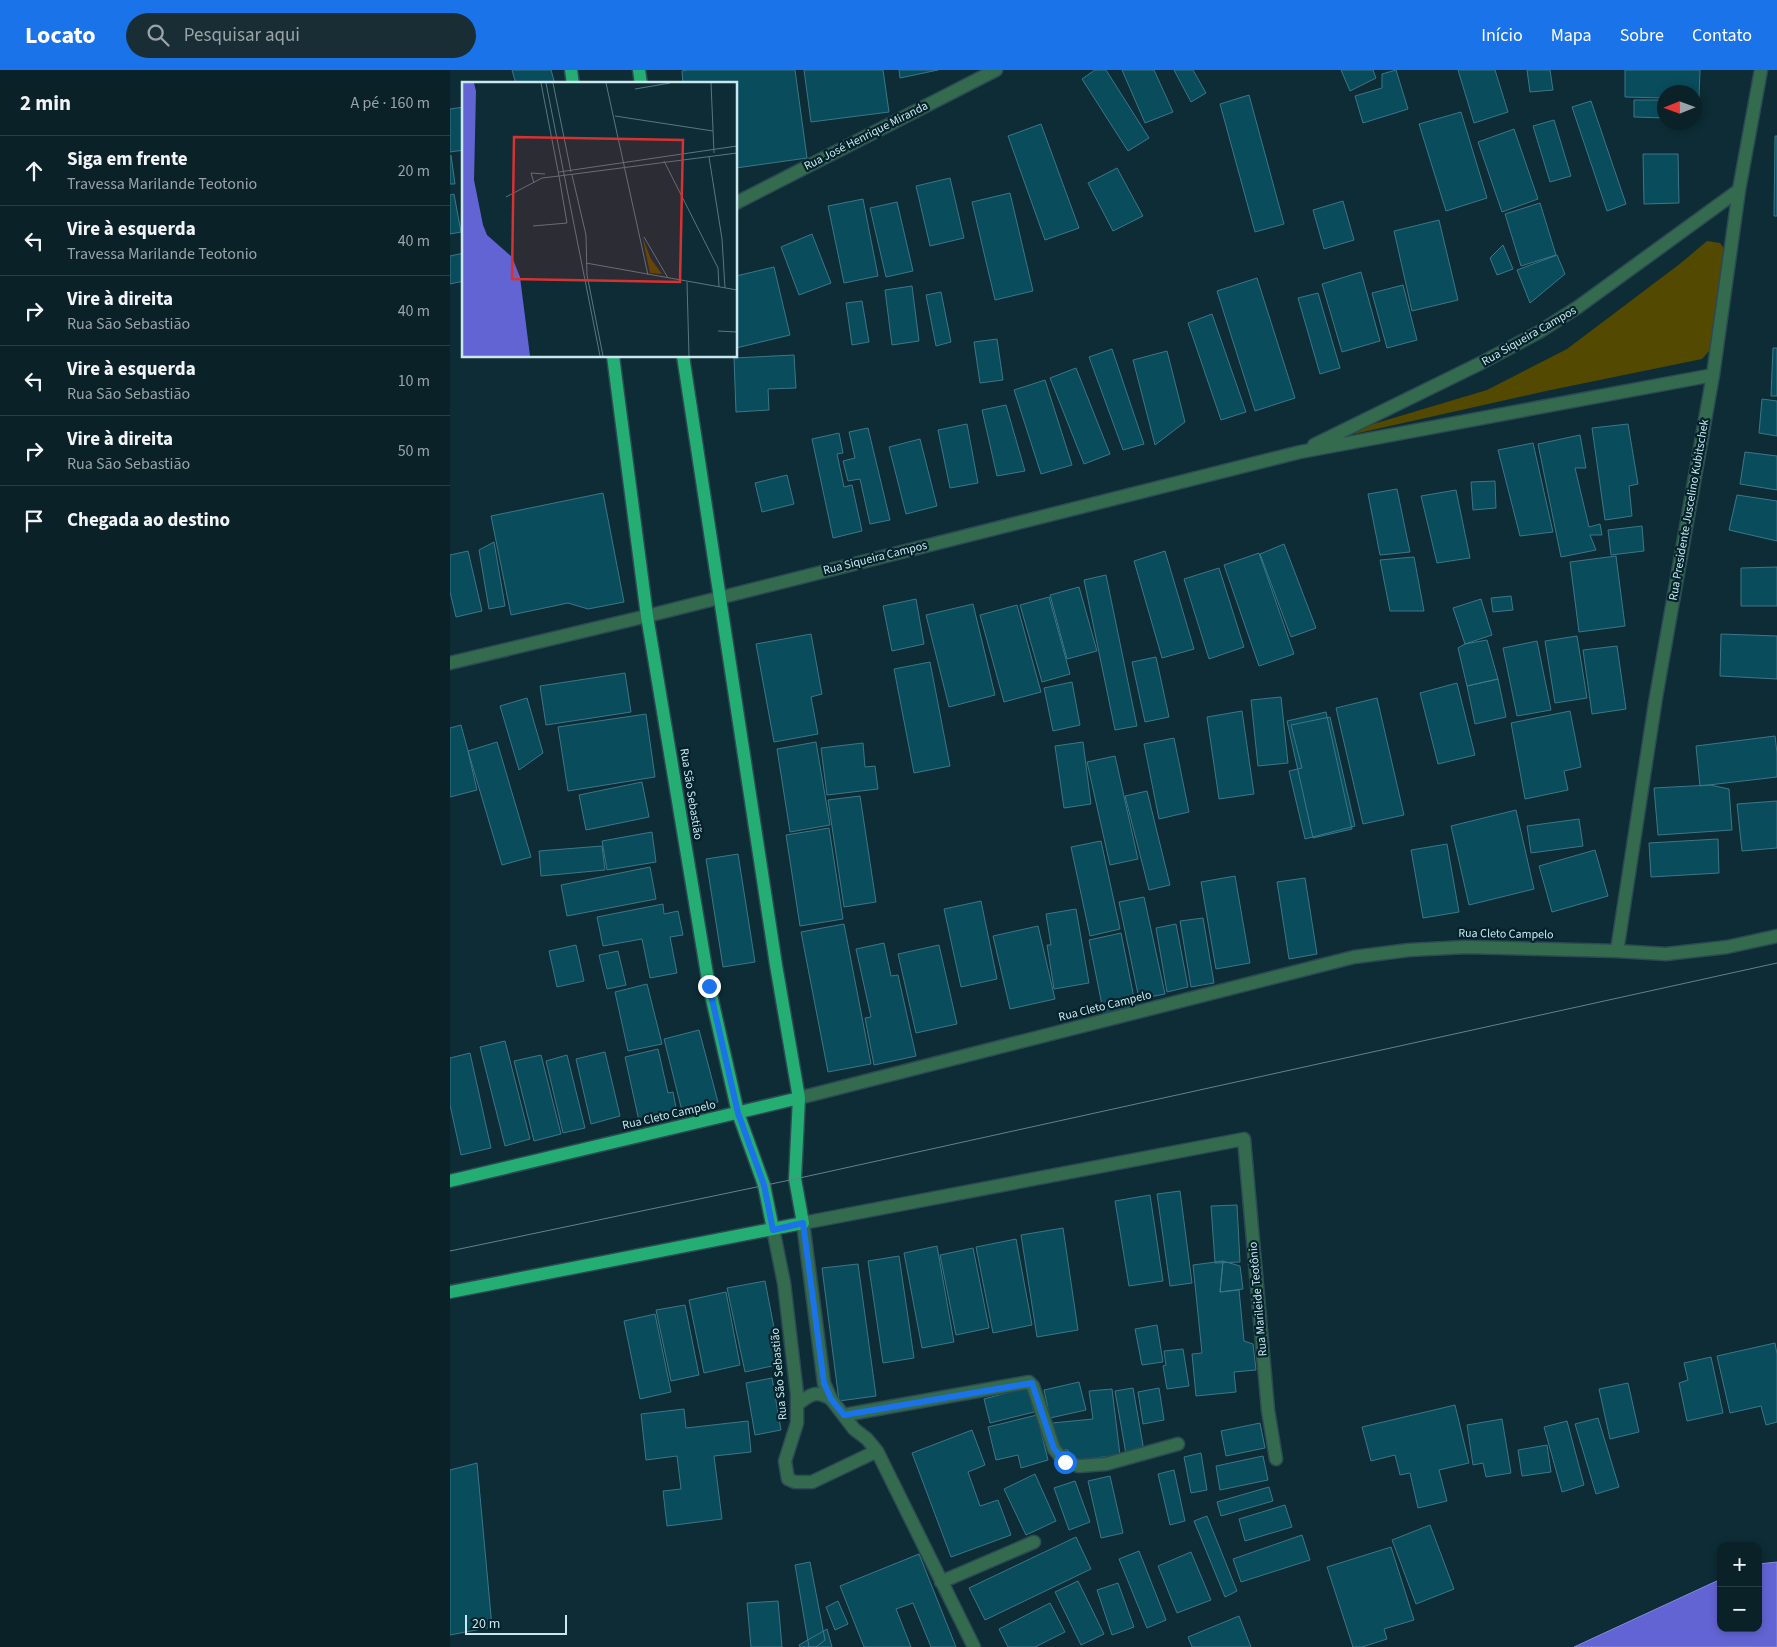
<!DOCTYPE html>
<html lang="pt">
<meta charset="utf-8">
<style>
body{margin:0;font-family:"Source Sans 3",sans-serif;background:#182e34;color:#f1f3f6}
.controls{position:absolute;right:15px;bottom:15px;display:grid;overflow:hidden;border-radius:10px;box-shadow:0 2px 8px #0003}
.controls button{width:45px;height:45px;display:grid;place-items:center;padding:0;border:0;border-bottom:1px solid #2a3e45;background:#0a2128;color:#f1f3f6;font:25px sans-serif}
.compass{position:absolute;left:1207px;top:15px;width:45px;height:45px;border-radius:50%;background:#0a2128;box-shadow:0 2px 8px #0003;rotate:269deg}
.scale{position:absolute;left:15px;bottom:12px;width:102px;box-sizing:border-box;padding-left:5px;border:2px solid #cae7f0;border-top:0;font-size:14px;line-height:18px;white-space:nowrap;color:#cae7f0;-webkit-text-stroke:4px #03222a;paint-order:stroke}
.stop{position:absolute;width:15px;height:15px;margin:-11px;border:4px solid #1a73e8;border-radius:50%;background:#fff}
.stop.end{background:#1a73e8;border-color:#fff;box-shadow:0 1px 5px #0008}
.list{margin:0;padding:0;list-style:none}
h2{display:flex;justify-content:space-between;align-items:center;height:65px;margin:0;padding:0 20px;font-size:21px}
h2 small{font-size:16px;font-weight:400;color:#99a3a8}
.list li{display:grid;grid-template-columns:32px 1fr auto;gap:15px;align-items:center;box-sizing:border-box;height:70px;padding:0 20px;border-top:1px solid #2a3e45}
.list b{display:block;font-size:19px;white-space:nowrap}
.list p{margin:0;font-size:16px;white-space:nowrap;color:#99a3a8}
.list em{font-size:16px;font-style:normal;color:#99a3a8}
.icon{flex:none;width:28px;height:28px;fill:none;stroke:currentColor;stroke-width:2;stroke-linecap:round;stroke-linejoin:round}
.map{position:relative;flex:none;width:1327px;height:1577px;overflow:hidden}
header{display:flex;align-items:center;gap:30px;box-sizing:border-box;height:70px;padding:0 25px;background:#1a73e8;color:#fff}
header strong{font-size:24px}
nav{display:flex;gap:28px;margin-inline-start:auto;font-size:18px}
.search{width:350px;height:45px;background:#182e34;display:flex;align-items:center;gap:12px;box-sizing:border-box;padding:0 18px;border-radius:28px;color:#99a3a8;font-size:19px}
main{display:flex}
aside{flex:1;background:#0a2128}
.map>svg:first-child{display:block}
.green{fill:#544901}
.water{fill:#6364d4;stroke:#828bdc}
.building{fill:#094d5d;stroke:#3d7687}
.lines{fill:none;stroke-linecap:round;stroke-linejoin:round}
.minor-casing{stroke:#2b4a53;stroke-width:15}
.major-casing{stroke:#2b4a53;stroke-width:15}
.minor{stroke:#346b4f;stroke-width:12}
.major{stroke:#25ae74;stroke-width:12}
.tram{stroke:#63818a;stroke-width:1}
.route{stroke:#1a73e8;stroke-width:6}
.labels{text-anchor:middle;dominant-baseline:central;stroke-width:4.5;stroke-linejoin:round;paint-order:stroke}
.street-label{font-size:12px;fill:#cae7f0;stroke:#03222a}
.inset-road{fill:none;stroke:#597780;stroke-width:1}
.view{fill:#d53232;fill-opacity:0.15;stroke:#d53232;stroke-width:2.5}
.inset-edge{fill:none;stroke:#cae7f0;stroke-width:2.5}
</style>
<header>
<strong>Locato</strong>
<div class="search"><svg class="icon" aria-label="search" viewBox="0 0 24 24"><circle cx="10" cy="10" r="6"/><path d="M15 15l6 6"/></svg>Pesquisar aqui</div>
<nav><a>Início</a><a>Mapa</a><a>Sobre</a><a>Contato</a></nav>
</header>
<main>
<aside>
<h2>2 min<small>A pé · 160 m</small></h2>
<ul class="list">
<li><svg class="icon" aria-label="ahead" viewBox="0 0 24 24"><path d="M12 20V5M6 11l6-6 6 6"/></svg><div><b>Siga em frente</b><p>Travessa Marilande Teotonio</p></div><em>20 m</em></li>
<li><svg class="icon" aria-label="left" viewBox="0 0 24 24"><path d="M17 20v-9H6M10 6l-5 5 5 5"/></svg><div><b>Vire à esquerda</b><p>Travessa Marilande Teotonio</p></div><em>40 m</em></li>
<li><svg class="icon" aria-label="right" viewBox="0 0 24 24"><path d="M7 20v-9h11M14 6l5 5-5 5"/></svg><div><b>Vire à direita</b><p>Rua São Sebastião</p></div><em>40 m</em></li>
<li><svg class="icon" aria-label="left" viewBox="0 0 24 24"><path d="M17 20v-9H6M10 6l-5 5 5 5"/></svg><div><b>Vire à esquerda</b><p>Rua São Sebastião</p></div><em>10 m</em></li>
<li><svg class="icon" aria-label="right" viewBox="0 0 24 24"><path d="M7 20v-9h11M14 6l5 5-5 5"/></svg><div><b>Vire à direita</b><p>Rua São Sebastião</p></div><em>50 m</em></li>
<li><svg class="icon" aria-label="arrive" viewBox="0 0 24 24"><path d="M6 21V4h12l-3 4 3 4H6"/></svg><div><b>Chegada ao destino</b></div></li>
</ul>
</aside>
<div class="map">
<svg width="1327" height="1577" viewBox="0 0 1327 1577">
<rect width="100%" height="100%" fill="#0d2c35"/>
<path class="green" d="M1257,171L1270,173L1276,181L1260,280L1252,289L1096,321L904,364L910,358L1037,320L1117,279L1231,193Z"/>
<path class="water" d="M1327,1492V1577H1124L1271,1509V1558H1308V1494Z"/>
<path class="building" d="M62,0H101L105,14H66Z
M237,0H345L357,88L286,98V14H233L232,1Z
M354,0H433L439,42L361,52Z
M449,0H488L450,8Z
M645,0H656L699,68L678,81L632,9Z
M672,0H704L723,42L695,53Z
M724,0H743L756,23L741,32Z
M891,0H923L926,8L900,21Z
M946,0L958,39L913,53L905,26L932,18V4Z
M1008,0H1045L1058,42L1024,53Z
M1077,0H1100L1103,20L1080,22Z
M1175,0H1250L1249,28H1244V22H1214V28L1175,27Z
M799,25L834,154L805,162L770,34Z
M1184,30H1214V48L1184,47Z
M1141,31L1176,134L1157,141L1122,37Z
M14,37V80L0,82V39Z
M1011,42L1037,128L996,141L969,54Z
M1104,50L1121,106L1100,112L1083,56Z
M591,54L629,158L595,170L558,66Z
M1064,59L1088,129L1052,142L1028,72Z
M1325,66H1327V146H1324Z
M1193,84H1228L1229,133L1194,134Z
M1,85L5,114H0V86Z
M667,98L693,146L663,161L638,113Z
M500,108L514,168L480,176L466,116Z
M560,123L583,221L545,230L522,132Z
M4,124L11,162L0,164V125Z
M413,129L428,206L394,213L378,136Z
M893,131L904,170L874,179L863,140Z
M447,132L463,201L436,207L420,138Z
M1090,133L1106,185L1071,196L1055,144Z
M989,150L1008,230L962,241L944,161Z
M362,164L381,213L349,225L331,177Z
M1053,175L1063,199L1047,205L1040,188Z
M14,183V211L0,214V186Z
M1107,185L1115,204L1080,233L1067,200Z
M324,197L340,265L286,278V206Z
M911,202L930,271L892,282L872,214Z
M807,208L845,328L805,341L767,221Z
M953,215L967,270L937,278L922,223Z
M462,216L469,271L442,275L435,220Z
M491,222L501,272L486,276L476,225Z
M868,223L890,298L870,304L848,228Z
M412,231L419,272L402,275L396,233Z
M762,244L796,342L771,350L738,253Z
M547,269L553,310L530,313L524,272Z
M1323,278H1327V326H1321Z
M662,279L694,374L673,380L639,287Z
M717,281L735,352L705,375L683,290Z
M344,285L346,318L318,319L319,340L286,342L284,288Z
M626,298L660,384L634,394L600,308Z
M595,310L622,395L591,404L564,320Z
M1312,329L1327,331V366L1309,363Z
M556,335L575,401L547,406L532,340Z
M517,354L528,413L500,418L488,360Z
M1178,354L1188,414L1179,416L1182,446L1155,450L1142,358Z
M418,358L440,450L420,454L410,409L398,411L393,391L405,388L399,362Z
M389,363L393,383L387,384L394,417L402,415L412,461L383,468L362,369Z
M1130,365L1136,398H1125L1139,457L1150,454L1152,465H1140L1146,480L1111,487L1088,374Z
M470,369L487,436L456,444L439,377Z
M1083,373L1103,462L1070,466L1048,380Z
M1295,382L1327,386V420L1290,414Z
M337,405L344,434L312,442L305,413Z
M1045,411L1046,438L1023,440L1021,412Z
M947,419L960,482L930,485L918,424Z
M1006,420L1020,488L987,493L971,426Z
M153,423L174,532L138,539L118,533L61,545L41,446Z
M1287,425L1327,431V471L1279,460Z
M1192,456L1194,481L1161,485L1158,460Z
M44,472L55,536L39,539L29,480Z
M834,474L866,558L841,567L810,484Z
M18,481L32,541L6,547L0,522V485Z
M715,481L744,579L712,588L684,491Z
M809,483L844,584L809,596L774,495Z
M1166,486L1175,556L1129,562L1120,492Z
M964,487L974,541H940L930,490Z
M1327,497V536H1291V498Z
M769,498L794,577L759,589L734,509Z
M656,505L687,656L665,660L634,510Z
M629,517L647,581L617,589L600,525Z
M1061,526L1063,540L1043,542L1041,528Z
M599,527L620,604L592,612L570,535Z
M466,529L474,574L442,581L433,536Z
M1031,529L1042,565L1015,574L1003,538Z
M523,534L545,625L499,637L476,545Z
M567,535L591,622L554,632L530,545Z
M361,564L372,624L361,627L368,664L324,672L306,574Z
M1271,564L1327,566V609L1270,606Z
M1127,566L1137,628L1105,633L1095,571Z
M1037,570L1048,609L1017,616L1008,578L1015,574Z
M1087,571L1101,640L1067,646L1053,578Z
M1167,576L1176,639L1142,644L1133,580Z
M706,587L719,647L695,652L682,592Z
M480,592L500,696L464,703L444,599Z
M175,603L181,642L96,655L90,616Z
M1048,609L1056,647L1025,654L1017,616Z
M622,612L630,655L603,661L594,618Z
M1007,613L1025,685L988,694L970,623Z
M831,627L838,693L808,696L801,630Z
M77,628L93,683L69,700L50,636Z
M927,628L954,745L913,754L886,638Z
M792,641L804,724L769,729L757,647Z
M1120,641L1131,697L1114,701L1118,720L1075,729L1061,653Z
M876,642L902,759L863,768L837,651Z
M196,644L205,707L118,721L108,657Z
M880,647L905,756L855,769L839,701L852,698L841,655Z
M11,655L18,681L27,720L0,727V658Z
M1325,666L1327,683V707L1250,716L1246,676Z
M724,668L739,742L709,749L694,674Z
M47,672L81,787L52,795L18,681Z
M366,672L380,755L340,762L327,679Z
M633,672L641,734L614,738L605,676Z
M413,673L415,697L425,696L428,719L377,725L371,678Z
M665,686L688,789L660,795L637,692Z
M192,712L199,747L136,760L129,725Z
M1260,715L1279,719L1282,760L1208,765L1204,718Z
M697,721L720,815L699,820L675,726Z
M410,726L426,832L394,837L378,730Z
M1327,731V778L1292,781L1287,734Z
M1066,740L1084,819L1019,835L1001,756Z
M1129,749L1133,776L1081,783L1077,756Z
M379,758L393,849L350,856L336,765Z
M202,762L206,792L157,800L152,771Z
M1268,769L1269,803L1201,807L1199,773Z
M651,771L670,859L640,866L621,777Z
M997,774L1009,842L973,848L961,780Z
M152,776L155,800L91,806L89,781Z
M1145,780L1158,826L1102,842L1089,796Z
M288,784L305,892L273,897L256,789Z
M200,797L206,829L117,846L111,815Z
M785,806L800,893L766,899L751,812Z
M855,808L867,884L839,889L827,812Z
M694,827L715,924L689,929L669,832Z
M531,831L547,909L511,917L494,839Z
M213,834L214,844L228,841L233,865L220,867L227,903L200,908L192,869L153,876L147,847Z
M626,839L639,913L604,919L597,875H601L596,844Z
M753,848L764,913L741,917L730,851Z
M394,854L421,994L378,1002L351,862Z
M726,854L738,917L717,922L706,858Z
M588,856L605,929L560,939L543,866Z
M671,863L686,938L654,945L639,870Z
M434,873L441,906L448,905L466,986L424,995L415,948L421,947L406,879Z
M126,875L134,911L107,917L99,881Z
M489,875L507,954L466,963L448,884Z
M168,881L176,915L157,919L149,885Z
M197,914L212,974L178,981L165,922Z
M249,960L268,1032L232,1041L214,969Z
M55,971L80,1069L55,1076L30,977Z
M208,979L218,1023L223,1022L227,1043L189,1051L175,987Z
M155,982L170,1046L141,1054L126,989Z
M20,983L41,1078L11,1085L0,1035V988Z
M91,985L111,1064L84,1071L64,991Z
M117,985L135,1058L113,1063L96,991Z
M730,1121L742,1213L720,1216L707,1124Z
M700,1125L713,1211L679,1216L665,1131Z
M787,1135L790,1192L765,1193L761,1136Z
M613,1158L628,1260L587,1267L571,1165Z
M566,1169L582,1255L543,1263L526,1177Z
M487,1176L504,1272L472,1278L454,1183Z
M523,1178L539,1258L506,1265L490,1185Z
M449,1186L464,1288L433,1293L418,1191Z
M773,1191L790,1196L793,1219L770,1222Z
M773,1191L770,1222L789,1220L794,1271L803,1274L806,1300L784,1302L786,1322L746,1326L742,1284L752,1283L743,1195Z
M408,1194L426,1326L389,1331L372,1198Z
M315,1211L331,1294L295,1302L277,1218Z
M276,1222L290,1295L254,1303L239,1230Z
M235,1235L249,1305L221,1311L206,1240Z
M205,1244L221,1322L190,1329L174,1251Z
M707,1255L713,1292L692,1295L685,1259Z
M1325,1273L1327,1284V1352L1316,1355L1311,1336L1280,1343L1267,1286Z
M733,1279L739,1316L717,1319L713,1296L716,1295L714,1281Z
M1261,1287L1273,1343L1237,1351L1229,1313L1238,1310L1234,1293Z
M322,1308L331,1360L305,1365L296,1313Z
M629,1312L636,1340L600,1348L594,1320Z
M1178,1313L1189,1362L1160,1369L1149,1319Z
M578,1317L584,1342L540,1353L534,1329Z
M683,1318L694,1381L676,1384L665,1321Z
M709,1318L714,1350L693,1354L688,1322Z
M662,1319L670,1385L619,1391L618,1380H606L602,1353L643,1349L639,1321Z
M1005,1335L1019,1393L989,1400L997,1431L968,1438L960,1403L950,1405L945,1385L921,1391L912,1357Z
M234,1339L236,1358L298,1351L301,1382L264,1386L272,1449L217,1456L213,1421L231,1419L227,1386L196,1390L191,1344Z
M587,1345L598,1390L571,1398L568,1385L546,1390L538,1357Z
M1148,1348L1169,1417L1146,1424L1125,1354Z
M1052,1349L1061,1403L1036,1407L1033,1393L1023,1395L1017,1355Z
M1117,1351L1134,1415L1112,1422L1094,1357Z
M810,1353L815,1378L776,1386L771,1361Z
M522,1360L535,1395L518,1402L530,1436L548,1430L561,1465L501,1487L462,1383Z
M1097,1375L1101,1402L1072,1406L1068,1380Z
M751,1383L757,1420L741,1423L734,1387Z
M813,1386L818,1410L770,1420L766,1396Z
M27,1393L42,1557L0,1565V1400Z
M724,1400L735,1451L720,1455L708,1404Z
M585,1404L606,1451L576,1465L554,1419Z
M660,1406L673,1463L651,1468L638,1411Z
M625,1411L640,1452L619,1460L604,1418Z
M819,1417L823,1431L771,1446L767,1432Z
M835,1435L842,1457L795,1471L789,1449Z
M757,1446L787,1521L775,1527L744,1451Z
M980,1455L1004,1519L966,1534L942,1470Z
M852,1465L860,1490L791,1512L783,1489Z
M626,1467L641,1499L535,1550L519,1518Z
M941,1477L964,1550L934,1559L937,1569L912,1577H903L877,1497Z
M689,1481L716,1550L697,1558L669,1489Z
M741,1482L761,1530L727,1543L708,1496Z
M469,1484L506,1577H481L463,1533L446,1539L461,1577H414L390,1516Z
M360,1492L375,1570L366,1577H359L345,1495Z
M628,1511L654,1564L631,1575L605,1522Z
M668,1513L684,1557L662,1565L647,1520Z
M328,1531L332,1577H301L297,1533Z
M388,1531L398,1554L385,1560L376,1537Z
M600,1533L615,1562L585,1577H558L549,1559Z
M789,1546L801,1577H742L738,1567Z
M377,1559L382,1577H350L349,1575Z"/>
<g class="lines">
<defs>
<path id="minor" d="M286,133L546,0
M864,375L1031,293L1089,262L1128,237L1289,120
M0,593L197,546L850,382L1263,305
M1167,881L1206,627L1263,305L1289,120L1311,0
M349,1028L904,887L959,880L1016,877L1167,881L1216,884L1277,877L1327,866
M323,1159L334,1213L347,1324V1353L335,1391L338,1409L345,1412H362L427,1381
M347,1335C360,1324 366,1320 381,1329
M394,1345L579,1312L583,1316L604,1379L615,1392L629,1396L656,1394L728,1374
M491,1512L584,1472
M524,1577L427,1381L417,1369L404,1359L381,1329L374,1313L353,1153L794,1069L818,1340L826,1389"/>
<path id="major" d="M121,0L123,14
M189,0L191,14
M163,286L197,546L259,916L288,1043L314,1115L323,1159
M0,1111L349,1028
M0,1222L353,1153L345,1109L349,1028L326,895L233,286"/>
</defs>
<use href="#minor" class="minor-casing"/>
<use href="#major" class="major-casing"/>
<use href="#minor" class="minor"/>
<use href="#major" class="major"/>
<path class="tram" d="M0,1181L345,1109L1327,893"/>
</g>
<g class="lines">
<path class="route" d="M259,916L288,1043L314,1115L323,1160L353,1153L374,1313L381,1329L394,1345L582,1313L604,1379L615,1392"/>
</g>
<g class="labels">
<g class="street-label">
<text transform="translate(416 66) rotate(-27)">Rua José Henrique Miranda</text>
<text transform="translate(1079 266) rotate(-30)">Rua Siqueira Campos</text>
<text transform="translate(1239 440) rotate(-80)">Rua Presidente Juscelino Kubitschek</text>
<text transform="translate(425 488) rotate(-14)">Rua Siqueira Campos</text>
<text transform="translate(241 724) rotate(81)">Rua São Sebastião</text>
<text transform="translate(1056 864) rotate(1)">Rua Cleto Campelo</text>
<text transform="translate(655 936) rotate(-14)">Rua Cleto Campelo</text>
<text transform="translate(219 1045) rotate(-13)">Rua Cleto Campelo</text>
<text transform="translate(808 1229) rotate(-95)">Rua Marileide Teotônio</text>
<text transform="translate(329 1304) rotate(-95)">Rua São Sebastião</text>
</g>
</g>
<g transform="translate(12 12)">
<rect width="275" height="275" fill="#0d2c35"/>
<path d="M180,154L189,177L200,192L188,191Z" fill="#544901"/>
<path d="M0,1H12L14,9L12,98L21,143L25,153L50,175L58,195L68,274H0Z" fill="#6364d4"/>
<path class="inset-road" d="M79,1L97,94L275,71M84,1L138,274M91,1L109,90M144,1L186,193M249,1L252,71M173,7L208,1M153,34L251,49M247,75L260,157L263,206M202,79L256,186L257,205M97,90L275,64M110,93L124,153L125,193L141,274M72,101L69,91L83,92M44,115L80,96L97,94L105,141L71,144M182,155L206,196M124,181L275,208M225,200L227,274M256,249L275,250"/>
<path class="view" d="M52,55L221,58L218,200L50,197Z"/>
<rect width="275" height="275" class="inset-edge"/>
</g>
</svg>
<div class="controls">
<button>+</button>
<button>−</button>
</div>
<svg class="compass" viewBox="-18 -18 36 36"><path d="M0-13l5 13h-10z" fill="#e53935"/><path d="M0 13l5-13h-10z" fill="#99a3a8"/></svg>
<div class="scale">20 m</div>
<div class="stop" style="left:615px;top:1392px"></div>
<div class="stop end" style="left:259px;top:916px"></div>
</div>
</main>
